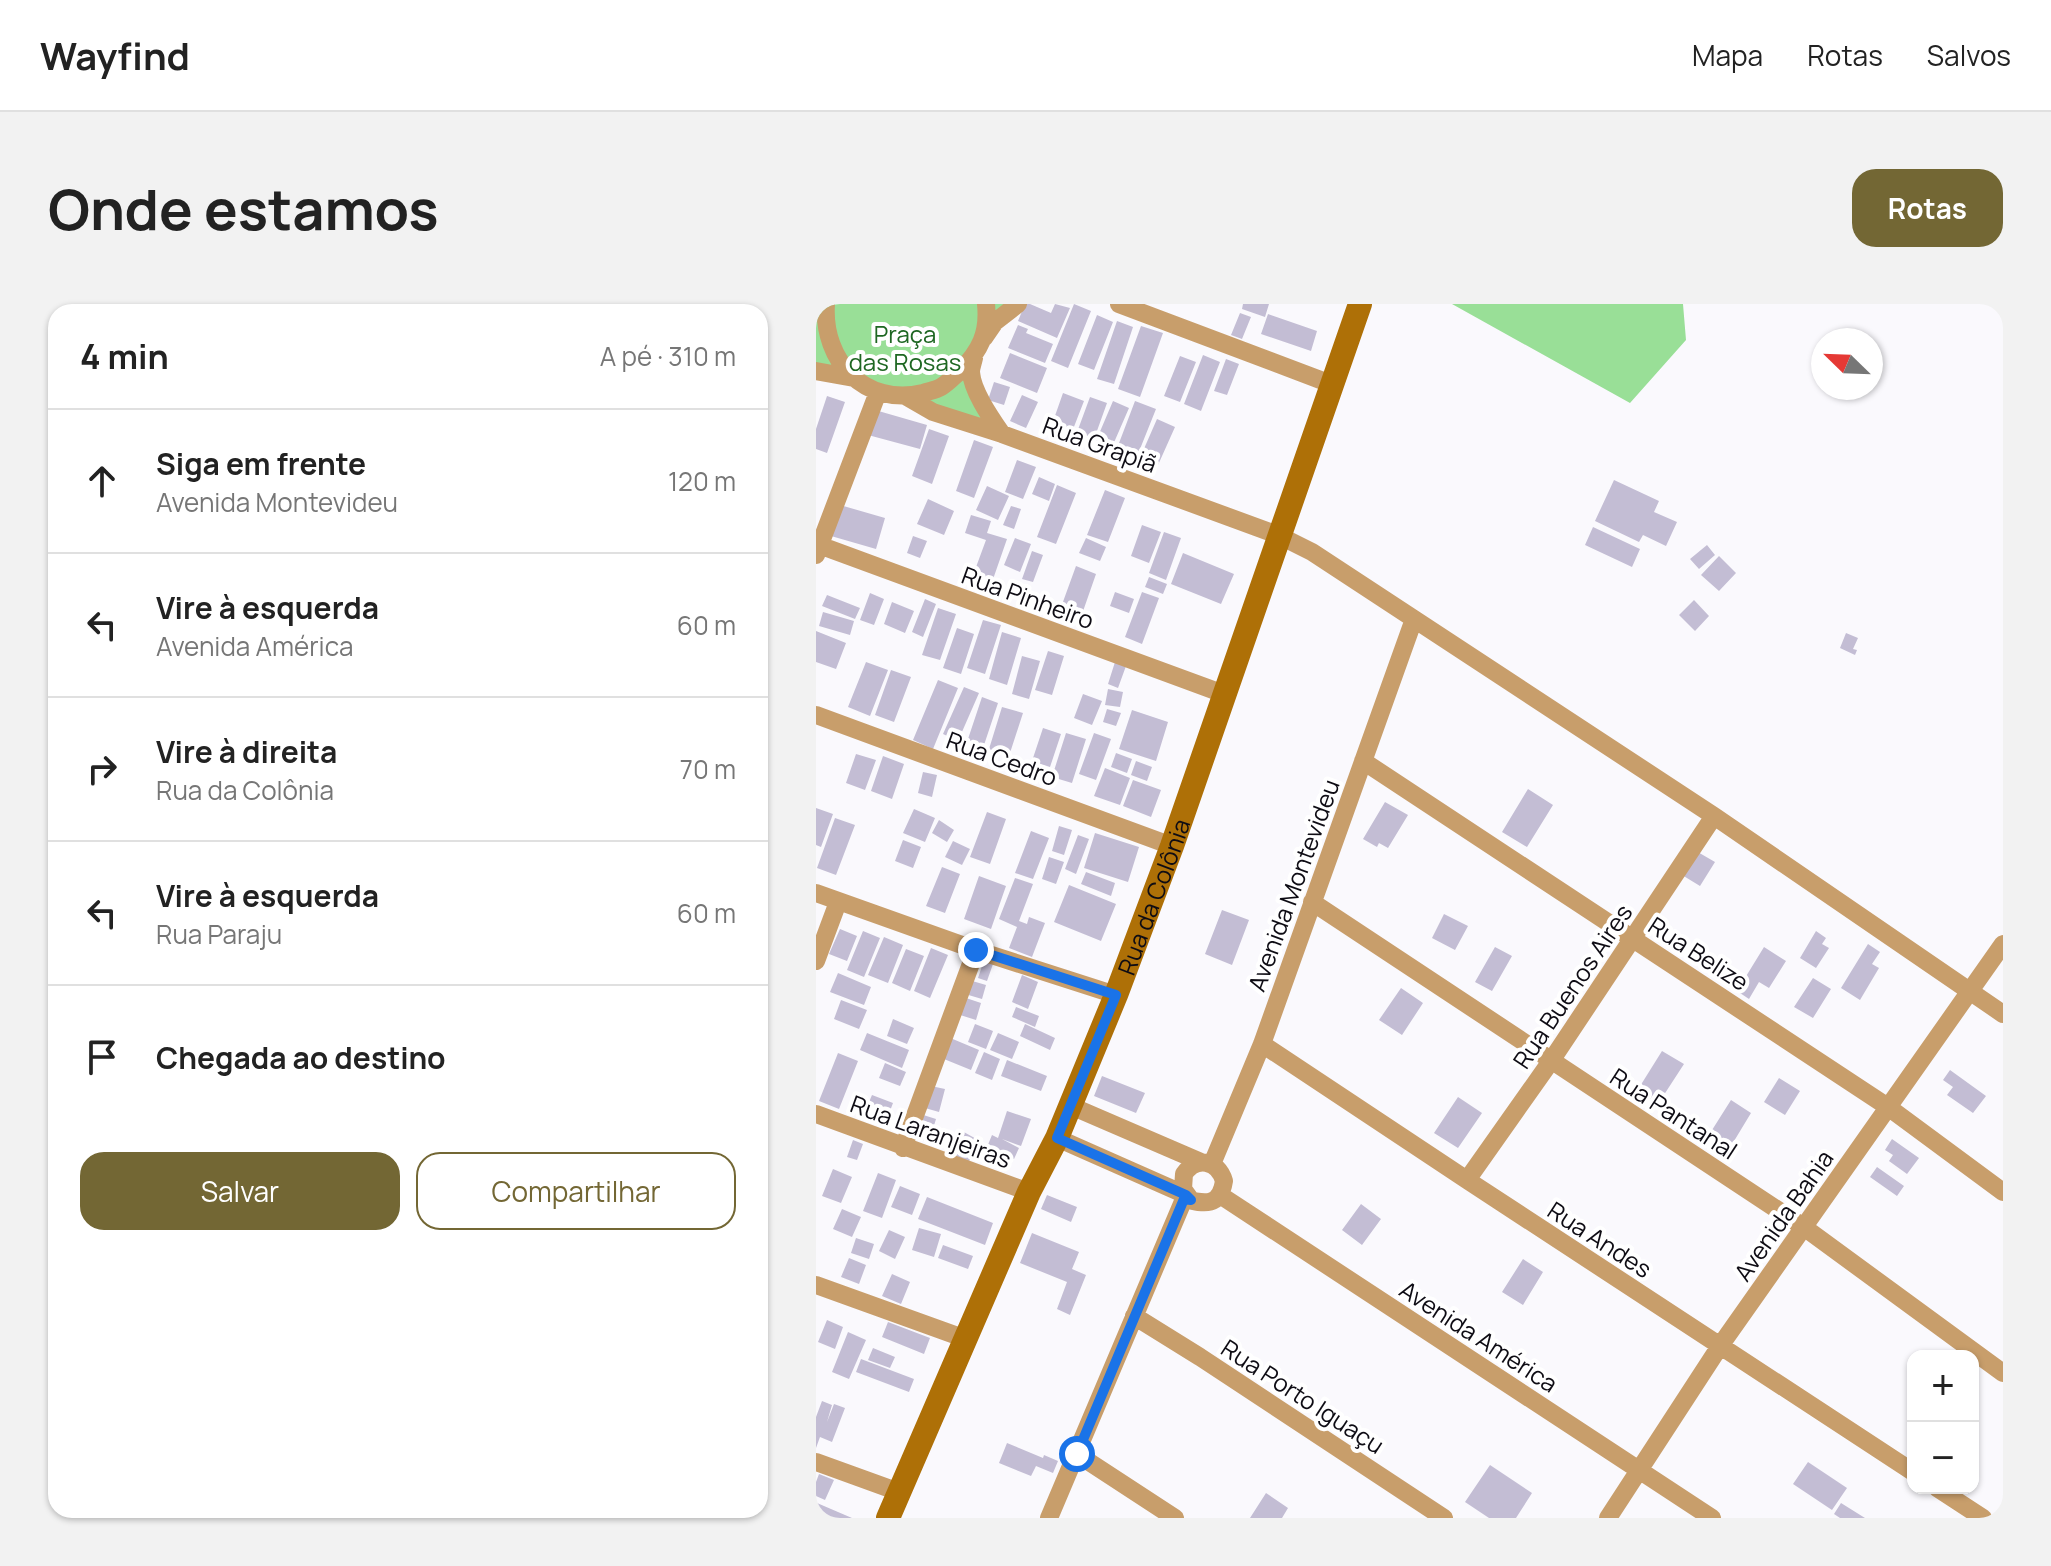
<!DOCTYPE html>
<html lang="pt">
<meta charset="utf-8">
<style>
body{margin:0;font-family:Manrope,sans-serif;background:#f2f2f2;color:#222}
.controls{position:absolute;right:24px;bottom:24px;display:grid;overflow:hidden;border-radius:16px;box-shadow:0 2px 6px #0004}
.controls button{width:72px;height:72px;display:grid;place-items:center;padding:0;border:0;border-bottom:2px solid #e0e0e0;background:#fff;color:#222;font:40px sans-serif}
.compass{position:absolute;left:995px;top:24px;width:72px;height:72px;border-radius:50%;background:#fff;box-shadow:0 2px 6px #0004;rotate:293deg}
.stop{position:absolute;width:24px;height:24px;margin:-18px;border:6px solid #1a73e8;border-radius:50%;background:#fff}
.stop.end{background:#1a73e8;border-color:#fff;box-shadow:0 2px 8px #0008}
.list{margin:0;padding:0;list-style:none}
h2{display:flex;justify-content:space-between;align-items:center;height:104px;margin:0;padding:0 32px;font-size:34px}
h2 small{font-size:26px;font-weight:400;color:#767676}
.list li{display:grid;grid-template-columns:52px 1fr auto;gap:24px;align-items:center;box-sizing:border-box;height:144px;padding:0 32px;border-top:2px solid #e0e0e0}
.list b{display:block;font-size:30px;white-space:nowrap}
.list p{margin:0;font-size:26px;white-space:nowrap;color:#767676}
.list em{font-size:26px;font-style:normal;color:#767676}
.actions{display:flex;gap:16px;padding:24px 32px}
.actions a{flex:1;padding:18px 0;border:2px solid #736734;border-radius:24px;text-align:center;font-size:28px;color:#736734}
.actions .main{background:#736734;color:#fff}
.icon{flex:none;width:44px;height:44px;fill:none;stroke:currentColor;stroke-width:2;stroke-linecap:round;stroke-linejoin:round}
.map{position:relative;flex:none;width:1187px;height:1214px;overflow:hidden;border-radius:24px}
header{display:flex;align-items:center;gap:48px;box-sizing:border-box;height:112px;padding:0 40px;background:#fff;border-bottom:2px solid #e0e0e0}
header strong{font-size:38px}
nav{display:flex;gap:44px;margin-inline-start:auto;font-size:28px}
.intro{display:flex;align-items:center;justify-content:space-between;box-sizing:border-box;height:192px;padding:0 48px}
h1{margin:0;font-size:56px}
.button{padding:20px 36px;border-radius:24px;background:#736734;color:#fff;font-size:28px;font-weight:700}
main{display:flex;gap:48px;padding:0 48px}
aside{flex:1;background:#fff;border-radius:24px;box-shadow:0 2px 6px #0004}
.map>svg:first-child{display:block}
.green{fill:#99df97}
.building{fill:#c3bdd4}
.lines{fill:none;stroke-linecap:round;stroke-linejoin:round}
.street{stroke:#c89e6b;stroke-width:18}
.secondary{stroke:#ae7007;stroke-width:24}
.route{stroke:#1a73e8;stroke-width:10}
.labels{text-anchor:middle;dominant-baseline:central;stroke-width:8;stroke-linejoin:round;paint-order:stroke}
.park-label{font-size:24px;fill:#1e6722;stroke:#fff}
.street-label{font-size:24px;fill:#0e0c14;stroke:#fff}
</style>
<header>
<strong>Wayfind</strong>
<nav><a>Mapa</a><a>Rotas</a><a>Salvos</a></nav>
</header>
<div class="intro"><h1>Onde estamos</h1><a class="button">Rotas</a></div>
<main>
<aside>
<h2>4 min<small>A pé · 310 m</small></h2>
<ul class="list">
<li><svg class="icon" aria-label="ahead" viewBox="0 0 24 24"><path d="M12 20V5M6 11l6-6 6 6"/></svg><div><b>Siga em frente</b><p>Avenida Montevideu</p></div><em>120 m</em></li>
<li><svg class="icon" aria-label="left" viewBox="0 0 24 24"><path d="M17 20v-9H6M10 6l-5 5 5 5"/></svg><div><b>Vire à esquerda</b><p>Avenida América</p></div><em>60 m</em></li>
<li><svg class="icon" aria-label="right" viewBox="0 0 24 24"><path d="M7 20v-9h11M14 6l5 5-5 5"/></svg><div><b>Vire à direita</b><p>Rua da Colônia</p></div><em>70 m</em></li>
<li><svg class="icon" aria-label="left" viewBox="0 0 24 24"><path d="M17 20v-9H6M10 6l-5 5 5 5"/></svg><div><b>Vire à esquerda</b><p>Rua Paraju</p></div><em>60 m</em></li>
<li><svg class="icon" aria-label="arrive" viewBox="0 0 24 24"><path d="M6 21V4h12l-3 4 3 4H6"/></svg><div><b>Chegada ao destino</b></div></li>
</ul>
<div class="actions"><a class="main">Salvar</a><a>Compartilhar</a></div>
</aside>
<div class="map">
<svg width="1187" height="1214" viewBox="0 0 1187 1214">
<rect width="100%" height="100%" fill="#faf9fd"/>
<path class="green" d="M0,0H208L177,25L161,55L174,124L0,62Z
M636,0H867L870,36L814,99Z"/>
<path class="building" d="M209,0H214L235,9L239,0L254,4L241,34L202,17Z
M258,0L275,7L252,64L235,57Z
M427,0H453L449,13L426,5Z
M424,9L435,13L426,35L415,31Z
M452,10L501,27L495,47L445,30Z
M281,11L297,18L278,66L262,60Z
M301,17L317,23L298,80L281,75Z
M202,21L212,25L210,29L237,40L229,59L192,44Z
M325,22L347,29L324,93L302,85Z
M194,49L231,64L221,89L184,74Z
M387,51L404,58L385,107L368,100Z
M364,52L380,58L364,98L348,92Z
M410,55L423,60L411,91L398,87Z
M178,78L194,83L188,101L172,96Z
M247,89L268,97L254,133L234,126Z
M206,91L222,98L210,124L194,117Z
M11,92L29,98L11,149L0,145V125Z
M274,93L291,99L277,138L260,131Z
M297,97L313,104L293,150L277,144Z
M319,97L340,105L320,155L300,147Z
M59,106L111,121L104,145L52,131Z
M341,115L359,123L338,170L320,163Z
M113,125L133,132L116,180L96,172Z
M158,136L177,143L158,194L140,187Z
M201,156L220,163L207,195L189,188Z
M223,173L239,180L233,197L216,190Z
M798,176L843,197L838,208L861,218L850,242L827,231L823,238L779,217Z
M241,181L260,189L240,240L221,233Z
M171,182L193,192L182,216L160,206Z
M289,186L309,194L292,238L271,231Z
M112,195L138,207L128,231L101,220Z
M24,201L69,214L60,245L15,232Z
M195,202L205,205L198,225L187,221Z
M155,211L175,217L171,229L191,235L175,281L156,274L170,236L149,229Z
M326,221L345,228L333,259L315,252Z
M777,223L824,245L816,263L769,241Z
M348,228L365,234L350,276L333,269Z
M97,232L111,237L104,254L91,249Z
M199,234L215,240L204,268L188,261Z
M270,234L290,243L284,257L263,249Z
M891,241L899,251L883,265L874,255Z
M216,247L227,251L217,278L206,275Z
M367,249L418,270L405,300L355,280Z
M903,252L920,269L903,287L885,271Z
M260,262L280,270L265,313L244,306Z
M333,273L351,280L347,290L329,283Z
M299,288L318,295L313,309L294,302Z
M326,288L343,294L326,340L309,333Z
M54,289L68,295L58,321L44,316Z
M11,291L44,304L39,315L6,302Z
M109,295L120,300L107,333L96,328Z
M878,296L893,312L879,327L863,311Z
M76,298L98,307L89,329L68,320Z
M122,304L140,310L124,356L106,351Z
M7,308L38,317L34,331L3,322Z
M167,316L185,321L169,370L151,364Z
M141,324L158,330L145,370L127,364Z
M0,327L30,339L20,365L0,358Z
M186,328L205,334L191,381L173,375Z
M1030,329L1042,334L1037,345L1041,346L1039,351L1024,344Z
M232,347L248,352L236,391L219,386Z
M206,352L224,357L213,395L196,390Z
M50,358L72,366L54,412L32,403Z
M299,358L310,362L302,384L292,380Z
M75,366L95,373L78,418L59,411Z
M122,376L142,384L117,445L97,436Z
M148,383L163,389L142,437L127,430Z
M292,385L307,388L304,403L289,401Z
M267,390L286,397L276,421L258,414Z
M166,393L182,399L167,444L151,438Z
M186,403L207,409L193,452L173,445Z
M291,405L305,409L300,422L287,418Z
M316,406L352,418L340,457L303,445Z
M227,424L245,430L234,463L216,457Z
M250,429L270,435L256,479L236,473Z
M278,429L295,435L280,476L263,470Z
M300,449L316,455L311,469L295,463Z
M40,450L60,456L49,486L30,479Z
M67,452L88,460L76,495L55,487Z
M320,457L336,463L331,477L315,471Z
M289,464L314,474L304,501L278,492Z
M107,468L121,471L116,493L102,489Z
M317,476L345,486L335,513L307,502Z
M712,485L737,501L711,543L686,528Z
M569,498L592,511L572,544L563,539L561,543L547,535Z
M0,504L17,510L5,543L0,541Z
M98,505L119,514L109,538L87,529Z
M171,508L190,515L174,560L154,553Z
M19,514L39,521L20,571L1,564Z
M123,516L138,526L131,538L116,529Z
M243,522L256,526L248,551L236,547Z
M215,527L233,534L217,575L199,569Z
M279,529L323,543L312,578L268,564Z
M262,531L273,535L260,570L249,565Z
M87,536L105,543L97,564L79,557Z
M137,537L154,545L146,561L129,553Z
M880,547L899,558L884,582L866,571Z
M233,553L248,558L240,580L226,575Z
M126,563L144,570L129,609L110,602Z
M270,568L299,579L295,592L265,580Z
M163,572L190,582L175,625L148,615Z
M199,574L217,580L203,617L211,620L213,613L229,619L216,653L193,644L201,623L183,615Z
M253,581L300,600L285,637L238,618Z
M406,606L433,616L416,661L389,650Z
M628,610L652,622L639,646L616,634Z
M24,625L41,632L31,657L13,650Z
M47,627L64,634L48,673L31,666Z
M1000,627L1010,634L1006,640L1013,644L1000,664L984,654Z
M68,633L87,641L72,679L52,671Z
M1052,640L1064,648L1056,660L1063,664L1044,696L1025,684Z
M679,643L696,652L676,687L659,678Z
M948,643L970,657L953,684L943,678L933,695L921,687Z
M115,644L132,651L114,694L98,687Z
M90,645L108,652L94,687L76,679Z
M168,656L177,660L171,677L162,674Z
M22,669L55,683L48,701L14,688Z
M206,671L222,678L212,705L196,698Z
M997,674L1015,685L997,714L978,703Z
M153,676L170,681L166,695L149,690Z
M585,684L607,699L586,731L563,716Z
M147,693L165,699L160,716L141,710Z
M25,696L51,706L43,725L18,715Z
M200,703L223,712L219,723L196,713Z
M77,715L98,724L91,740L71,732Z
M159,720L177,727L170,745L152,738Z
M209,720L239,734L234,746L204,732Z
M51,729L93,746L86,764L44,746Z
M182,729L203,738L196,755L174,746Z
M132,733L163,746L155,766L123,753Z
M846,747L868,760L842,800L821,787Z
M168,748L184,755L176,776L159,769Z
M22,749L42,757L23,805L3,797Z
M191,756L231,772L225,787L185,772Z
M69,759L90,768L84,782L63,774Z
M1134,766L1170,792L1157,809L1131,791L1137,783L1127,776Z
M286,772L329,789L320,809L278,792Z
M963,774L984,787L969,811L948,798Z
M115,782L129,785L123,808L109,804Z
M56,791L77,799L69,820L47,812Z
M642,793L666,809L642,844L618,829Z
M915,796L935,809L912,847L891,834Z
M191,807L215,815L205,842L186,835L203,844L198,855L171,843L176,831L182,834Z
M101,809L120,815L113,838L94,832Z
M146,827L164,837L152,859L134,850Z
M1076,835L1103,854L1091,870L1073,857L1077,851L1069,846Z
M37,836L47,840L41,856L31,853Z
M1061,863L1088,882L1081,892L1054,873Z
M17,865L36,873L25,899L6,892Z
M62,869L80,876L66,914L47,907Z
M84,882L104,890L96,911L75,903Z
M231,891L261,903L255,918L225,905Z
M111,893L177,919L169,941L102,915Z
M545,900L565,915L546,941L526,926Z
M26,905L45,913L36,933L17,925Z
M103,924L125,930L118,953L96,946Z
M73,926L89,933L79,955L63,947Z
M216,929L263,948L256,965L270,971L254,1011L241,1005L251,978L204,959Z
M40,934L58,940L53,955L35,949Z
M127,941L157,952L152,965L122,954Z
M33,954L50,961L43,980L25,973Z
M707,955L727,968L707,1001L686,988Z
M76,970L94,978L85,1000L66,992Z
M11,1016L27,1023L19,1045L2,1038Z
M72,1018L114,1034L108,1050L66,1033Z
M32,1028L50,1036L33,1075L16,1068Z
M57,1044L79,1053L74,1064L52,1056Z
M45,1055L98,1075L93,1088L40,1068Z
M6,1097L16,1101L11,1118L18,1100L29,1104L16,1138L4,1133L0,1144V1113Z
M191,1139L227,1154L228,1151L242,1157L237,1169L220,1162L215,1172L183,1159Z
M992,1158L1031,1184L1016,1206L977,1180Z
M674,1161L716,1189L700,1214H673L649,1198Z
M3,1170L18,1176L9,1196L0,1192V1178Z
M450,1189L472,1204L466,1214H434Z
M1,1199L36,1214H0Z
M1025,1199L1049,1214H1024L1018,1210Z"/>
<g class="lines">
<path class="street" d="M10,0C6,57 49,103 107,89C113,87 120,86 125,83C132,79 138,72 144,67C164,47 173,29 170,0
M303,0L515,80
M168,34L179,18L202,0
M158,54C157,59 155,63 155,68C156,87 175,114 186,130
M0,67L38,74
M91,93L117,108L186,130L462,231L496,248L898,512L1187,710
M0,240L408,390
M0,251L62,88
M0,411L356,542
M547,457L1072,803L1187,888
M0,589L160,646L300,691
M496,598L989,924L1187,1069
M0,657L22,598
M446,740L651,876L1097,1168
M255,802L385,858
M0,810L213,888
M241,834L370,891
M87,844L160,646
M396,860L446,740L598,315
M651,876L735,757L898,512
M404,891L896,1214
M0,981L150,1035
M318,1012L384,1053L628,1214
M261,1150L359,1214
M0,1158L83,1188
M1121,1184L1167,1214
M233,1214L368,895L375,896L367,885L368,870C380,852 402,856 408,877C404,903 389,900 368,895
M792,1214L904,1042L1187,640"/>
<path class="secondary" id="s1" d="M72,1214L213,888L241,834L300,691L356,542L544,0"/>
</g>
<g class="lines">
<path class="route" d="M160,646L300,691L241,834L370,891L375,896L368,895L261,1150"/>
</g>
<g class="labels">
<g class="park-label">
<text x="89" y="29">Praça<tspan x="89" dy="28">das Rosas</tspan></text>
</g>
<g class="street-label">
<text transform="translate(284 140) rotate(20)">Rua Grapiã</text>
<text transform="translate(212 293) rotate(20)">Rua Pinheiro</text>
<text transform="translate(186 454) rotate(20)">Rua Cedro</text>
<text transform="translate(477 581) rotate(-70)">Avenida Montevideu</text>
<text stroke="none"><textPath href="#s1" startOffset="676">Rua da Colônia</textPath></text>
<text transform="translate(883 649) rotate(33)">Rua Belize</text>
<text transform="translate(756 682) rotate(-56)">Rua Buenos Aires</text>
<text transform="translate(858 809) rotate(33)">Rua Pantanal</text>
<text transform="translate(115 827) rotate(20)">Rua Laranjeiras</text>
<text transform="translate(967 911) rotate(-55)">Avenida Bahia</text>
<text transform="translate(784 935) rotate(33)">Rua Andes</text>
<text transform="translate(663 1032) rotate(33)">Avenida América</text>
<text transform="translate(487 1092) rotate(33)">Rua Porto Iguaçu</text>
</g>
</g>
</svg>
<div class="controls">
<button>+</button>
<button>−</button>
</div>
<svg class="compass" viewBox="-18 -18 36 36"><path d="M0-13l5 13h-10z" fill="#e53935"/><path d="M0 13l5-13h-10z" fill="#767676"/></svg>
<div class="stop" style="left:261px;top:1150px"></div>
<div class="stop end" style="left:160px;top:646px"></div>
</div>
</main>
